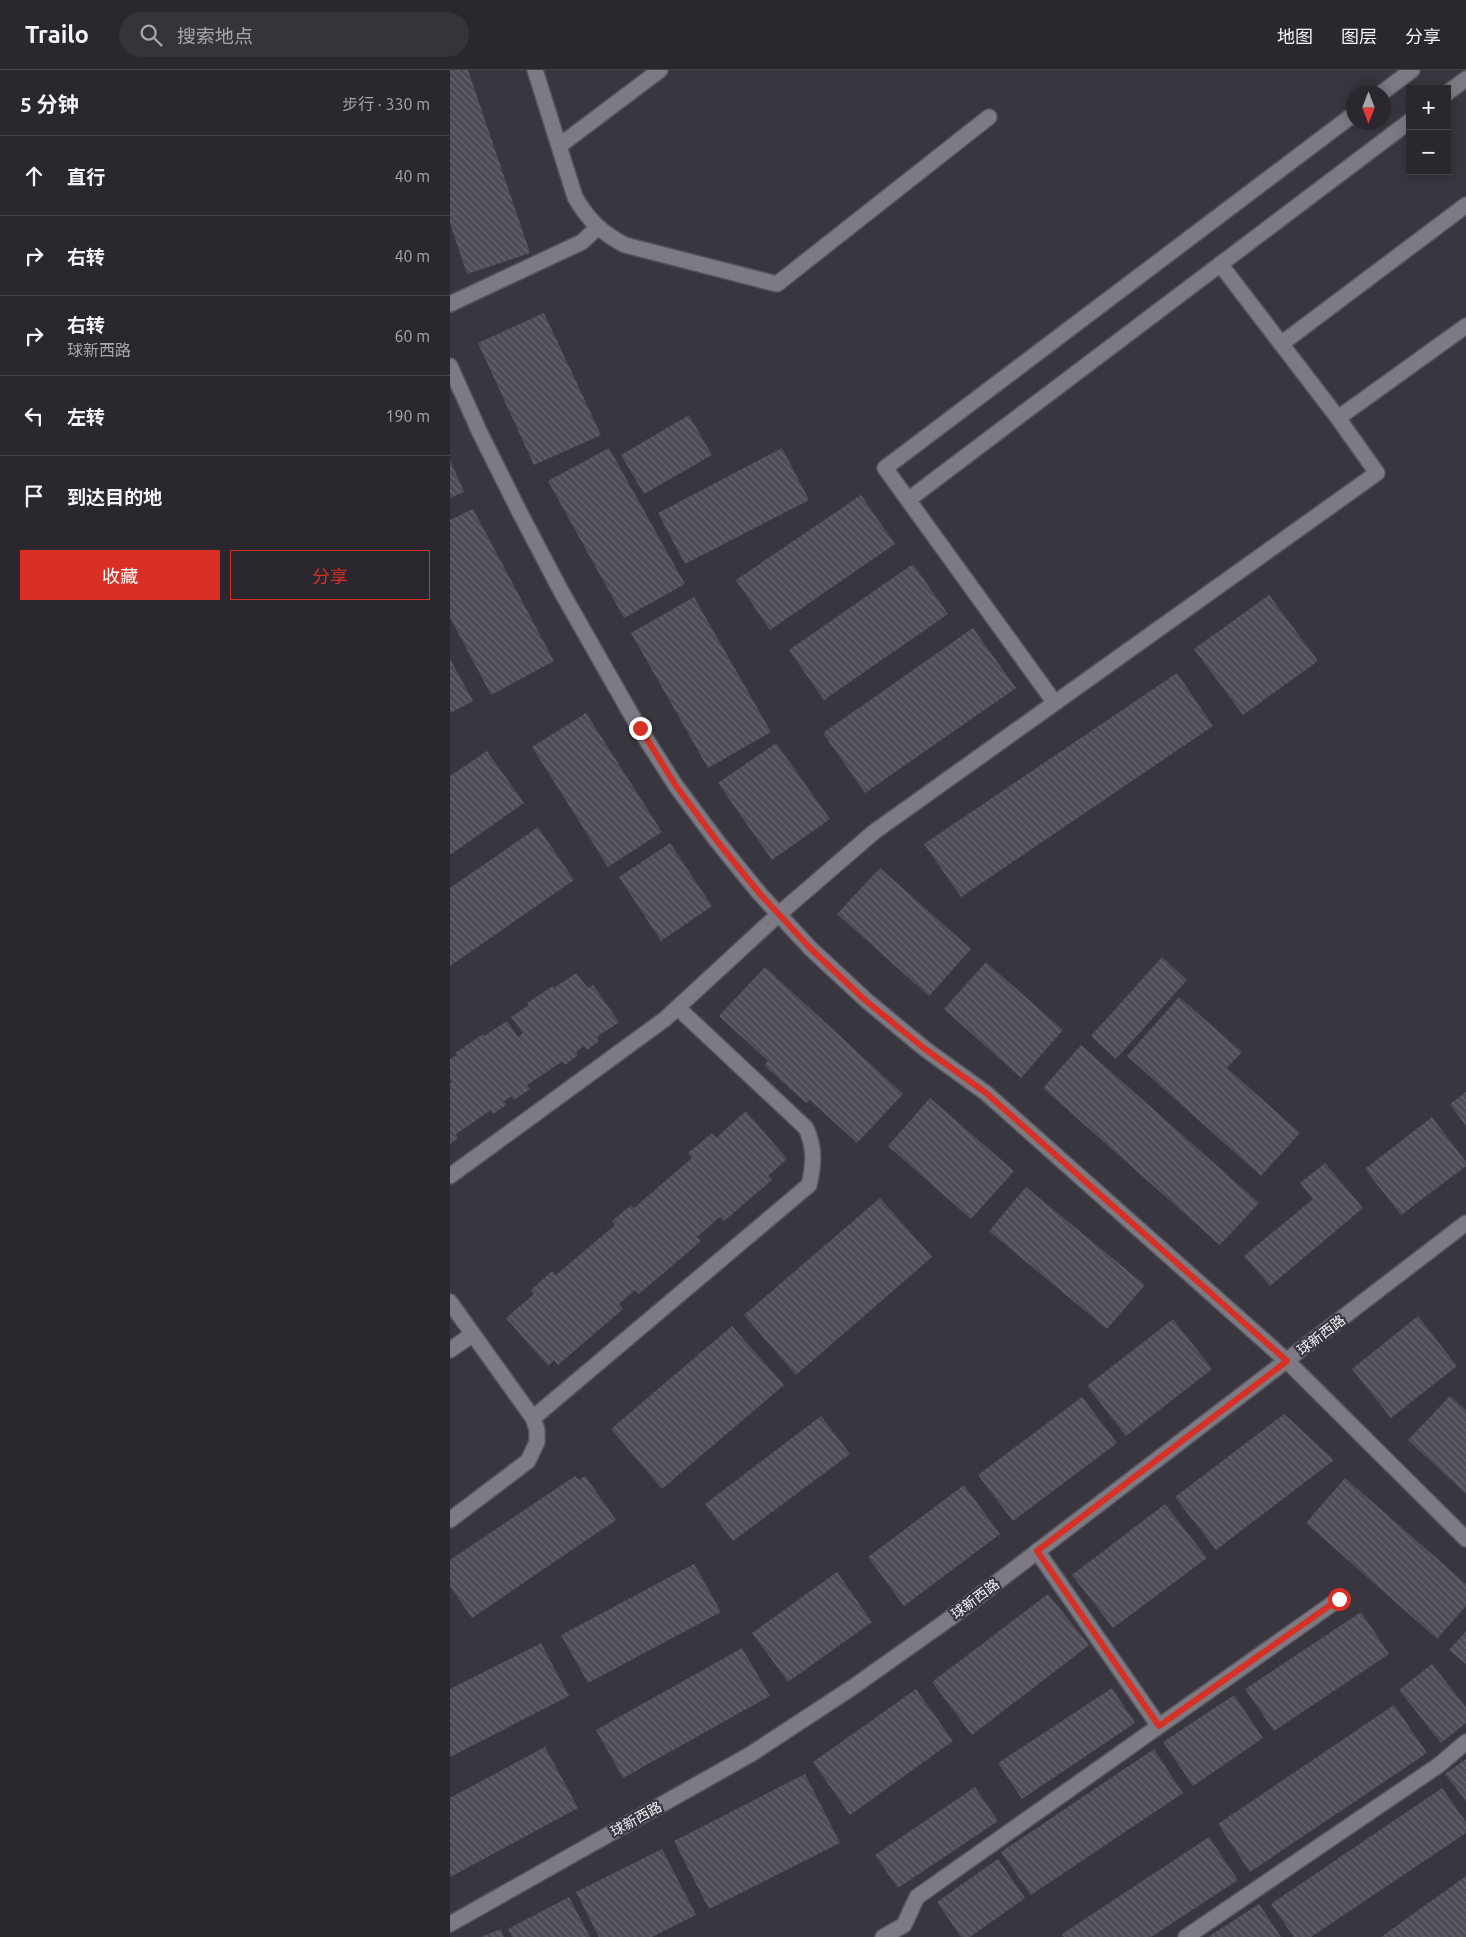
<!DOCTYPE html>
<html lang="zh">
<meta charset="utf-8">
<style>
body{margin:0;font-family:Ubuntu,"Noto Sans SC",sans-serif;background:#36343a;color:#f1f3f6}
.controls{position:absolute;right:15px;top:15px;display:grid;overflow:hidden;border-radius:0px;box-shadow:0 2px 12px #0003}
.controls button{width:45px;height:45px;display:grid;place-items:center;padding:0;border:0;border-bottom:1px solid #46444a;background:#2a282e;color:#f1f3f6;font:25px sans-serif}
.compass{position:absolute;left:896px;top:15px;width:45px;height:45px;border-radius:50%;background:#2a282e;box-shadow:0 2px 12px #0003;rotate:180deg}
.stop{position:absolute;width:15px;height:15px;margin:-11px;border:4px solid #d93025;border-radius:50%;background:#fff}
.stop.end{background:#d93025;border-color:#fff;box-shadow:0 1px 5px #0008}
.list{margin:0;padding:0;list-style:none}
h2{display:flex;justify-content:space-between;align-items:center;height:65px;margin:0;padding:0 20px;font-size:21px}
h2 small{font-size:16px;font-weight:400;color:#a5a6aa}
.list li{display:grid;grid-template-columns:32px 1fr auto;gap:15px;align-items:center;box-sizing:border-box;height:80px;padding:0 20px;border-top:1px solid #46444a}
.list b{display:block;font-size:19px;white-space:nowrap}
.list p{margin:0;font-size:16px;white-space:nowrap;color:#a5a6aa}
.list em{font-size:16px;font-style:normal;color:#a5a6aa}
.actions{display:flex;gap:10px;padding:15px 20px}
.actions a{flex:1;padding:11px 0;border:1px solid #d93025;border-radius:0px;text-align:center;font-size:18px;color:#d93025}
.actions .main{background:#d93025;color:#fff}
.icon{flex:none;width:28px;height:28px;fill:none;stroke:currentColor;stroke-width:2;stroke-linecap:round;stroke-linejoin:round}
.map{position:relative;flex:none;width:1016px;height:1867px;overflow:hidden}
header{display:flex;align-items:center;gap:30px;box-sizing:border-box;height:70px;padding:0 25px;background:#2a282e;border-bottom:1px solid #46444a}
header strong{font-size:24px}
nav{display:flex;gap:28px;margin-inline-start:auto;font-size:18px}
.search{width:350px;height:45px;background:#36343a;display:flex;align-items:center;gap:12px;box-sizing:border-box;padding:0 18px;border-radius:28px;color:#a5a6aa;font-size:19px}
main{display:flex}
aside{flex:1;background:#2a282e}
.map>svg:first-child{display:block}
.building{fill:url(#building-back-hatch)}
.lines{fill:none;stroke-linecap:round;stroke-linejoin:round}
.lane-casing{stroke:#56535a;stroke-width:18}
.street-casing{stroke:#56535a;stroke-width:18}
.secondary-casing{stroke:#56535a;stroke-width:18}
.lane{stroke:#7d7a83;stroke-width:15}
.street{stroke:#7d7a83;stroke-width:15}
.secondary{stroke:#7d7a83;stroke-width:15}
.route{stroke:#d93025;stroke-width:6}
.labels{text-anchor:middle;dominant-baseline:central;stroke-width:4.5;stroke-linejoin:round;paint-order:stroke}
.street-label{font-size:14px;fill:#f0eef4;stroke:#38363e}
</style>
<header>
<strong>Trailo</strong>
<div class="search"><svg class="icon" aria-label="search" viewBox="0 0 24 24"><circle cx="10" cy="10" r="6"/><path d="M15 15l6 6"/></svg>搜索地点</div>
<nav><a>地图</a><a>图层</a><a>分享</a></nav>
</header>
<main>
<aside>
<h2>5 分钟<small>步行 · 330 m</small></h2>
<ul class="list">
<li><svg class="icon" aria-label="ahead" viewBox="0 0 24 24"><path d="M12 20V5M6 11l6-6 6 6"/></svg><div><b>直行</b></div><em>40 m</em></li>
<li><svg class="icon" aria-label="right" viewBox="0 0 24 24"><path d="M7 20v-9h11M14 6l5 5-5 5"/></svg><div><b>右转</b></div><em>40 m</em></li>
<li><svg class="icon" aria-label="right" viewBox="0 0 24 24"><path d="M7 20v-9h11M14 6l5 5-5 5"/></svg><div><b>右转</b><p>球新西路</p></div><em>60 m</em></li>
<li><svg class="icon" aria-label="left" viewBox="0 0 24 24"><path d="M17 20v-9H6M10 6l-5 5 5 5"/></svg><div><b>左转</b></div><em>190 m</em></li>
<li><svg class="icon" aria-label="arrive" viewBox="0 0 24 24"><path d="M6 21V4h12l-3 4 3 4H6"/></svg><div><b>到达目的地</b></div></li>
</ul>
<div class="actions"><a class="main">收藏</a><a>分享</a></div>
</aside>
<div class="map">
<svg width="1016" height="1867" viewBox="0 0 1016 1867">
<defs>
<pattern id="building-back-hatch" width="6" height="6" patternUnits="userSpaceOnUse" patternTransform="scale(1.25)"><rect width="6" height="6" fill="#4f4c55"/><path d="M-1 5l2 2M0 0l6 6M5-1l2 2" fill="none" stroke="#69666e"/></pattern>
</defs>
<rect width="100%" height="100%" fill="#38363e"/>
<path class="building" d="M0,0H18L80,183L17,204L0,153Z
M94,243L151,365L84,395L28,273Z
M239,345L262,385L194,424L171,385Z
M159,378L235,514L174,548L98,411Z
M332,378L359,430L235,494L208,443Z
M0,390L14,422L0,428Z
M411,425L445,474L320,560L286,510Z
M23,439L104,591L41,625L0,547V450Z
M463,494L498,544L374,630L339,580Z
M819,525L868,591L793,645L744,579Z
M244,527L321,662L258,698L181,563Z
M523,558L566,618L415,723L373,663Z
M0,589L23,631L0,643Z
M727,603L763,656L511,827L474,774Z
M136,643L212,762L158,797L82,677Z
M326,673L380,749L322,790L268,713Z
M37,681L74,733L0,785V706Z
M88,757L124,810L0,896V818Z
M220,773L262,836L211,871L169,807Z
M430,798L521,879L479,926L387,844Z
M712,887L737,910L666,989L641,966Z
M536,892L613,960L571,1008L494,939Z
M315,897L453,1024L407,1073L360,1030L356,1033L314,995L318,991L269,946Z
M126,903L138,918L143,915L169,952L147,967L149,971L137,980L134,976L126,982L128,985L115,995L113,991L77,1015L80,1019L64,1030L62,1026L54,1031L56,1035L43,1044L41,1040L6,1064L8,1068L0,1074V1013L2,1012L0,1010V989L7,985L5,983L33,964L34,966L57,951L68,967L73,963L61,947L79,935L77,933L103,916L104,918Z
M729,927L792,982L777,998L850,1063L811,1106L677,986Z
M631,975L809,1133L770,1175L593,1018Z
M1016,1022V1056L1000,1034Z
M480,1028L564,1101L521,1149L438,1076Z
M296,1041L337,1089L318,1106L322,1110L274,1151L270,1147L247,1167L251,1171L189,1224L185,1220L169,1234L173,1239L108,1295L104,1290L98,1296L56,1248L84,1224L81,1220L102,1201L106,1205L165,1155L162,1151L181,1135L184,1138L242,1088L238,1083L262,1063L266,1068Z
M982,1047L1016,1092V1096L951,1145L915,1099Z
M875,1093L913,1138L820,1216L794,1186L863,1129L850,1113Z
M576,1117L695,1215L657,1259L539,1161Z
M430,1128L482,1187L346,1305L294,1245Z
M968,1246L1007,1296L941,1348L902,1299Z
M723,1249L762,1299L676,1366L637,1316Z
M282,1256L334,1315L212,1419L161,1359Z
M1000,1326L1016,1340V1424L958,1370Z
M632,1327L667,1373L563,1451L528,1405Z
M834,1344L884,1390L766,1480L725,1427Z
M371,1346L400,1384L283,1471L255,1434Z
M125,1406L129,1410L135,1406L166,1450L22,1548L0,1516V1490Z
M895,1408L1016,1514V1536L987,1569L856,1453Z
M514,1415L550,1464L454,1536L418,1487Z
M715,1434L757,1488L663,1558L622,1505Z
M244,1494L271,1542L138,1613L111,1565Z
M387,1502L422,1552L338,1612L302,1563Z
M598,1524L639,1575L522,1665L482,1612Z
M911,1542L939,1584L824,1661L795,1619Z
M1016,1561V1594L999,1580Z
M91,1573L119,1626L0,1687V1619Z
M292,1578L320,1626L173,1708L146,1660Z
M982,1594L1016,1637V1653L991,1673L949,1620Z
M662,1618L685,1653L572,1729L548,1693Z
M466,1619L503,1671L400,1745L363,1692Z
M784,1625L813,1668L743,1716L713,1672Z
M944,1635L977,1683L800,1802L768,1754Z
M95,1677L128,1738L0,1807V1728Z
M704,1679L733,1723L581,1825L551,1782Z
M1016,1689V1731L995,1704Z
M355,1704L390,1773L259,1839L224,1771Z
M525,1717L548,1751L448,1818L425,1785Z
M992,1718L1016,1752V1763L861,1867H844L821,1834Z
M759,1767L788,1810L701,1867H614L612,1864Z
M212,1779L246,1845L202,1867H149L126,1822Z
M548,1789L575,1828L520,1867H511L487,1832Z
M1016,1806V1867H931Z
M119,1827L140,1867H62L58,1859Z
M809,1834L831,1867H758Z
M51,1859L54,1867H31Z"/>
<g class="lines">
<defs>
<path id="lane" d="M85,0L125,127C138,150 152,163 175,175L327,214L539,47
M933,22L962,0
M997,23L1016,9
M109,76L210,0
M770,194L888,348
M0,234L132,172L147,158
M831,274L1016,135
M458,430L960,51
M605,633L435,398L904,44
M0,1106L215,949L329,844L424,762L927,403L888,348L1016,256
M0,1232L83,1348L87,1360V1372L78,1391L0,1450
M0,1280L23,1264
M83,1348L359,1115C364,1094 365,1078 356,1058L228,938
M587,1481L709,1656
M433,1867L454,1855L467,1827L889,1529
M736,1867L989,1695L1016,1672"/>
<path id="street" d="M0,296L30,363L70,443L111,521L189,658L226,716L267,771L310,824L361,879L417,931L475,979L536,1023L837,1291L1016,1469"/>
<path id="secondary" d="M0,1854L301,1684L403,1617L499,1549L1016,1153"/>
</defs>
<use href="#lane" class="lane-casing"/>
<use href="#street" class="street-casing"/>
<use href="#secondary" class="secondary-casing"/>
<use href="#lane" class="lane"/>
<use href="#street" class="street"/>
<use href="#secondary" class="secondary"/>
</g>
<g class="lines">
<path class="route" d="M190,658L226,716L267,771L310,824L361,879L416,931L475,979L536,1023L837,1291L587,1481L709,1656L889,1529"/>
</g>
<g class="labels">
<g class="street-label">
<text transform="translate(871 1265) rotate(-37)">球新西路</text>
<text transform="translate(525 1529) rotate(-37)">球新西路</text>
<text transform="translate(186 1749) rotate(-29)">球新西路</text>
</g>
</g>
</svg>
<div class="controls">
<button>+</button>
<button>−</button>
</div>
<svg class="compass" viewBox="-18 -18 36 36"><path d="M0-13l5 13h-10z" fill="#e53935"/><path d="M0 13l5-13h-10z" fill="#a5a6aa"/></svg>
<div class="stop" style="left:889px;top:1529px"></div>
<div class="stop end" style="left:190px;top:658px"></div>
</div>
</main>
